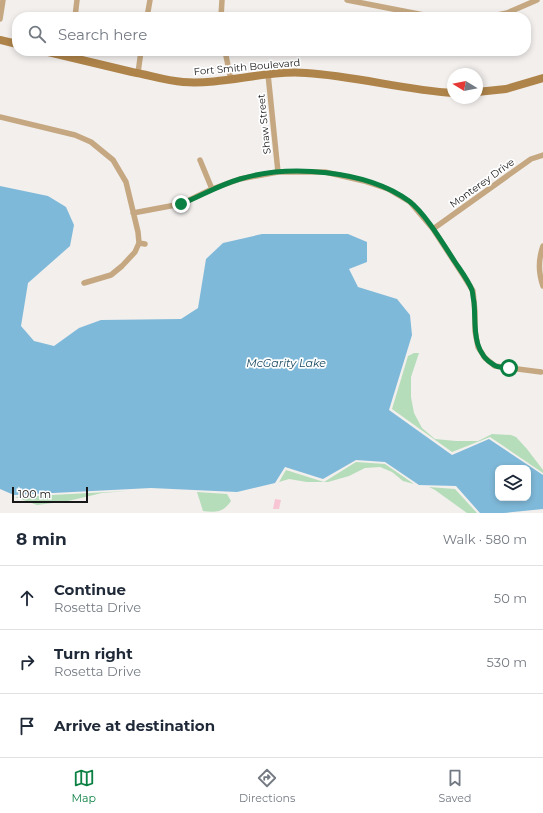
<!DOCTYPE html>
<meta charset="utf-8">
<style>
body{margin:0;font-family:Montserrat,sans-serif;background:#f2f2f3;color:#1f2937}
.controls{position:absolute;right:12px;bottom:12px;display:grid;overflow:hidden;border-radius:8px;box-shadow:0 2px 6px #0003}
.controls button{width:36px;height:36px;display:grid;place-items:center;padding:0;border:0;border-bottom:1px solid #e0e1e3;background:#fff;color:#1f2937;font:20px sans-serif}
.compass{position:absolute;left:447px;top:68px;width:36px;height:36px;border-radius:50%;background:#fff;box-shadow:0 2px 6px #0003;rotate:280deg}
.scale{position:absolute;left:12px;bottom:10px;width:76px;box-sizing:border-box;padding-left:4px;border:2px solid #181717;border-top:0;font-size:11px;line-height:14px;white-space:nowrap;color:#181717;-webkit-text-stroke:3px #fff;paint-order:stroke}
.stop{position:absolute;width:12px;height:12px;margin:-9px;border:3px solid #0b8043;border-radius:50%;background:#fff}
.stop.end{background:#0b8043;border-color:#fff;box-shadow:0 1px 4px #0008}
.list{margin:0;padding:0;list-style:none}
h2{display:flex;justify-content:space-between;align-items:center;height:52px;margin:0;padding:0 16px;font-size:17px}
h2 small{font-size:13px;font-weight:400;color:#747a83}
.list li{display:grid;grid-template-columns:26px 1fr auto;gap:12px;align-items:center;box-sizing:border-box;height:64px;padding:0 16px;border-top:1px solid #e0e1e3}
.list b{display:block;font-size:15px;white-space:nowrap}
.list p{margin:0;font-size:13px;white-space:nowrap;color:#747a83}
.list em{font-size:13px;font-style:normal;color:#747a83}
.icon{flex:none;width:22px;height:22px;fill:none;stroke:currentColor;stroke-width:2;stroke-linecap:round;stroke-linejoin:round}
.map{position:relative;flex:none;width:543px;height:513px;overflow:hidden}
.search{position:absolute;background:#fff;box-shadow:0 2px 6px #0003;left:12px;right:12px;top:12px;height:44px;display:flex;align-items:center;gap:10px;box-sizing:border-box;padding:0 14px;border-radius:16px;color:#747a83;font-size:15px}
.sheet{height:244px;background:#fff}
nav{display:flex;justify-content:space-around;align-items:center;box-sizing:border-box;height:56px;border-top:1px solid #e0e1e3;background:#fff;font-size:11px;color:#747a83}
nav a{display:grid;justify-items:center;gap:2px}
nav .on{color:#0b8043}
.map>svg:first-child{display:block}
.green{fill:#b6ddba}
.water{fill:#7fb9d9;fill-rule:evenodd}
.building{fill:#f8c5d4}
.lines{fill:none;stroke-linecap:round;stroke-linejoin:round}
.street{stroke:#c5a882;stroke-width:5.5}
.secondary{stroke:#af844a;stroke-width:8}
.route{stroke:#0b8043;stroke-width:5}
.labels{text-anchor:middle;dominant-baseline:central;stroke-width:3.5;stroke-linejoin:round;paint-order:stroke}
.street-label{font-size:10px;fill:#181717;stroke:#fff}
.water-label{font-size:11px;font-style:italic;fill:#19485f;stroke:#fff}
</style>
<div class="map">
<svg width="543" height="513" viewBox="0 0 543 513">
<rect width="100%" height="100%" fill="#f2efed"/>
<path class="green" d="M414,353H419L411,377V397L414,413L422,428L435,439L456,441H478L492,434L511,435L516,437L527,449L543,470V473L490,437L452,452L392,409L408,356Z
M356,462L385,464L414,484L403,481L392,472L380,467L365,468L349,476L328,482H307L289,479L279,482L286,470L324,482Z
M429,487L455,489L477,513H467L435,490Z
M127,491L102,493L68,501L37,505L15,497Z
M197,492L227,494L231,501C224,512 216,513 203,511Z"/>
<path class="water" d="M0,186L48,196L66,207L74,225L70,246L28,283L21,326L34,341L54,346L79,328L101,320L181,319L198,308L206,259L223,243L262,234H348L367,242V262L349,269L358,287L397,299L410,315L412,335L389,410L452,455L489,439L543,475V509L504,513H480L456,486L419,485L385,462L356,460L323,479L285,467L275,483L237,492L151,488L14,495L0,489ZM498,468H528V498H498Z"/>
<path class="building" d="M275,499L281,500L279,509H273Z"/>
<g class="lines">
<path class="street" d="M347,0L434,17
M75,17L77,0
M147,17L150,0
M221,17L222,0
M488,17L507,13L537,0
M0,19L3,0
M225,51L231,80
M138,73L141,51
M268,74L278,172
M0,117L75,135L91,142L113,160L126,182L138,232L139,243L135,252L122,266L111,275L84,283
M200,160L212,189
M133,213L181,204L212,189L240,179L278,172H325L364,181L388,189L410,202L433,229L463,275L473,291L475,312V331L478,347L485,358L495,366L541,372
M433,229L531,159L543,155
M139,243L145,244
M543,246C538,260 538,272 543,286"/>
<path class="secondary" d="M0,40L17,44
M44,51C73,58 103,65 132,72C149,75 166,81 183,82C224,85 265,70 306,73C356,76 404,90 453,93
M477,92L506,89L543,78"/>
</g>
<g class="lines">
<path class="route" d="M181,204C201,196 219,185 240,179C289,164 366,170 409,201C425,213 444,245 455,262C461,271 468,280 472,290C473,294 473,298 474,302C476,324 471,352 494,365C498,368 504,367 509,368"/>
</g>
<g class="labels">
<g class="street-label">
<text transform="translate(247 67) rotate(-5)">Fort Smith Boulevard</text>
<text transform="translate(264 124) rotate(-96)">Shaw Street</text>
<text transform="translate(482 183) rotate(-36)">Monterey Drive</text>
</g>
<g class="water-label">
<text x="286" y="363">McGarity Lake</text>
</g>
</g>
</svg>
<div class="controls">
<button><svg class="icon" aria-label="layers" viewBox="0 0 24 24"><path d="M12 4l9 5-9 5-9-5zM3 14l9 5 9-5"/></svg></button>
</div>
<svg class="compass" viewBox="-18 -18 36 36"><path d="M0-13l5 13h-10z" fill="#e53935"/><path d="M0 13l5-13h-10z" fill="#747a83"/></svg>
<div class="scale">100 m</div>
<div class="stop" style="left:509px;top:368px"></div>
<div class="stop end" style="left:181px;top:204px"></div>
<div class="search"><svg class="icon" aria-label="search" viewBox="0 0 24 24"><circle cx="10" cy="10" r="6"/><path d="M15 15l6 6"/></svg>Search here</div>
</div>
<section class="sheet">
<h2>8 min<small>Walk · 580 m</small></h2>
<ul class="list">
<li><svg class="icon" aria-label="ahead" viewBox="0 0 24 24"><path d="M12 20V5M6 11l6-6 6 6"/></svg><div><b>Continue</b><p>Rosetta Drive</p></div><em>50 m</em></li>
<li><svg class="icon" aria-label="right" viewBox="0 0 24 24"><path d="M7 20v-9h11M14 6l5 5-5 5"/></svg><div><b>Turn right</b><p>Rosetta Drive</p></div><em>530 m</em></li>
<li><svg class="icon" aria-label="arrive" viewBox="0 0 24 24"><path d="M6 21V4h12l-3 4 3 4H6"/></svg><div><b>Arrive at destination</b></div></li>
</ul>
</section>
<nav>
<a class="on"><svg class="icon" aria-label="map" viewBox="0 0 24 24"><path d="M3 6l6-2 6 2 6-2v14l-6 2-6-2-6 2zM9 4v14M15 6v14"/></svg>Map</a>
<a><svg class="icon" aria-label="directions" viewBox="0 0 24 24"><path d="M12 3l9 9-9 9-9-9zM9 14v-3h6M13 9l2 2-2 2"/></svg>Directions</a>
<a><svg class="icon" aria-label="saved" viewBox="0 0 24 24"><path d="M7 4h10v16l-5-4-5 4z"/></svg>Saved</a>
</nav>
